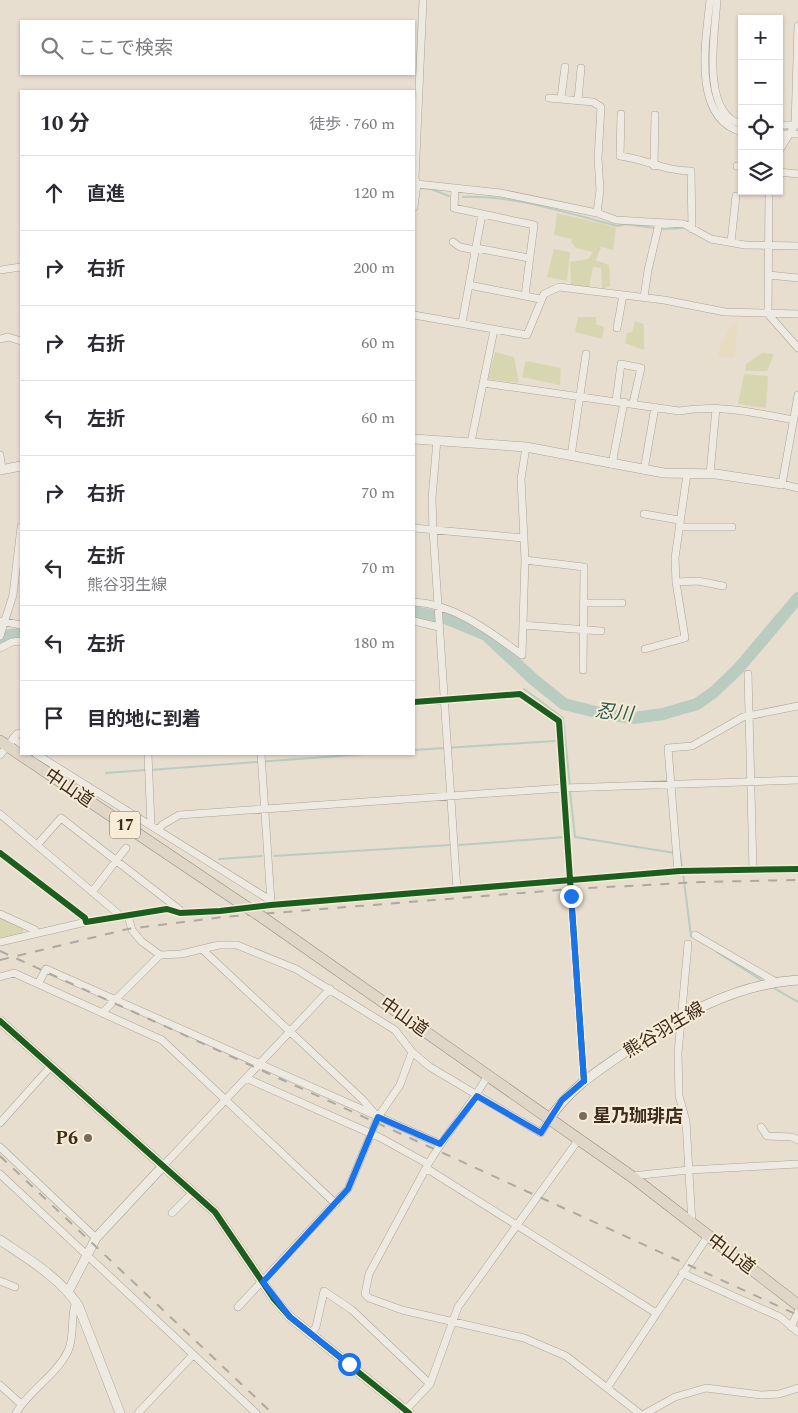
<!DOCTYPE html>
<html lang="ja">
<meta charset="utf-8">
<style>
body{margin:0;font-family:Spectral,"Noto Sans JP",serif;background:#f7f7f7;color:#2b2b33}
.controls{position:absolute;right:15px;top:15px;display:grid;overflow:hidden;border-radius:0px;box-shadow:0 1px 4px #0004}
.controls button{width:45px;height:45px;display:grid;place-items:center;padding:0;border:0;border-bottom:1px solid #e1e1e2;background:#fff;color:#2b2b33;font:25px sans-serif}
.stop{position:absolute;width:15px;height:15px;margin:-11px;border:4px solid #1a73e8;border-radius:50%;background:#fff}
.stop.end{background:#1a73e8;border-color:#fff;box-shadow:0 1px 5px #0008}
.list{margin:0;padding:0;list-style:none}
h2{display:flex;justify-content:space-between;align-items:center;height:65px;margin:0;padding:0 20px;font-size:21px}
h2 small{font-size:16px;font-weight:400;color:#7c7c81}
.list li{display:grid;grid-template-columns:32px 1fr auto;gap:15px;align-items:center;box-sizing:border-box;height:75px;padding:0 20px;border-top:1px solid #e1e1e2}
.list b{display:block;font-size:19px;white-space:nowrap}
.list p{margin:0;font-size:16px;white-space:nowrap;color:#7c7c81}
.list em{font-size:16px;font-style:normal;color:#7c7c81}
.icon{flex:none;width:28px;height:28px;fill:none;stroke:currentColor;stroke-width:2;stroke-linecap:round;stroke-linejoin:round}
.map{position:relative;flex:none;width:798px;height:1413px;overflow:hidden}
.search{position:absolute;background:#fff;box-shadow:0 1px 4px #0004;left:20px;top:20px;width:395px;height:55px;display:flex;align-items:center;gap:12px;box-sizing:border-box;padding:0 18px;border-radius:0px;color:#7c7c81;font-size:19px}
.panel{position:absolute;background:#fff;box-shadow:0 1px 4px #0004;left:20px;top:90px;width:395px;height:665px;border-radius:0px}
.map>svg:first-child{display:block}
.farmland{fill:#e7dcbf}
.green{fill:#d8d6b1}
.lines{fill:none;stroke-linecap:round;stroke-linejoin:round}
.stream{stroke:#baccc0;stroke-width:2}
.river{stroke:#baccc0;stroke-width:12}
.minor-casing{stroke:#aca398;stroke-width:8}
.tertiary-casing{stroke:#aca398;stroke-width:10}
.secondary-casing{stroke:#9c9388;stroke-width:10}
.trunk-casing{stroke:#92897e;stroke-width:12}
.minor{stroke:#efeae1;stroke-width:7}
.tertiary{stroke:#efeae1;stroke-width:9}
.secondary{stroke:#efeae1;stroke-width:9}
.trunk{stroke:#e0d6c8;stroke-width:11}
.rail{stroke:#aea8a1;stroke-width:2;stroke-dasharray:9 9;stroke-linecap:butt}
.trunk-bridge-casing{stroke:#92897e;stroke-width:12;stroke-linecap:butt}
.trunk-bridge{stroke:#e0d6c8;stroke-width:11}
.cycleway-casing{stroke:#f7ecd5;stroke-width:9}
.cycleway{stroke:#1b5e20;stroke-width:6}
.route{stroke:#1a73e8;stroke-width:6}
.poi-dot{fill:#786a5c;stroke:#f7ecd5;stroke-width:2}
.labels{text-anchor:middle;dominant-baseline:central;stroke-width:4;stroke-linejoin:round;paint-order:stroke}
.shield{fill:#f7ecd5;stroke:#746555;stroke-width:1}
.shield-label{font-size:16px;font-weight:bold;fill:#3c2b1e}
.street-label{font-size:18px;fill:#3c2b1e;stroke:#f7ecd5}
.poi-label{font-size:18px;font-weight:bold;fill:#3c2b1e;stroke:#f7ecd5;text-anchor:start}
.water-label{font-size:19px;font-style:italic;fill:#2d5d57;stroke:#f7ecd5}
</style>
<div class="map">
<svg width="798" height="1413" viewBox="0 0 798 1413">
<rect width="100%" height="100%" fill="#e7decf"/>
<path class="farmland" d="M732,324H737L735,357H717L721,344Z"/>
<path class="green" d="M557,213L616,227L613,250L601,247L596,260L609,265L610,286L602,289L601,268L593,267L589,287L571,289L570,262L588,259L593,252L576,248L571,242L572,239L554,235Z
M554,249L570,252L567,281L547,277Z
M578,317H596V324L604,327L602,339L575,332Z
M635,321L644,324V350L625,343L627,333L632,332Z
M495,352L514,357L519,383L488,379Z
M762,353L774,354L767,371H745L746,364Z
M526,361L561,368L560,385L522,377Z
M744,374L768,376L766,408L738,404Z
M0,917L23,928V933L0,939Z"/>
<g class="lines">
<path class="stream" d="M710,85L709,51L711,20
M779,129H789
M421,188L431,189L449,196
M463,197C515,195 569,214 618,226L625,224L654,228
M662,229L684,228
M532,680L533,679
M524,689L563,718L570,786
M414,750L555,741
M150,770L365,754
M106,773L146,770
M570,791L575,837L675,853
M459,845L565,837
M680,853L682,868
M274,856L451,845
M219,859L262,856
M683,873L691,936L694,938
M717,952L764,982
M772,987L798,1002"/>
<path class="river" d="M414,612L445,618L486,635L533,679L564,704L604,714L634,718L663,714L697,704L714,692L738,669L798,598
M0,642L10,635L21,634"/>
<defs>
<path id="minor" d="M710,0C706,40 691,118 742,132
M717,0C715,32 700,115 742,124
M549,98L593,102L601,107L598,158L600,190L597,213
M561,98L565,67
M578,100L581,68
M621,114L620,156C646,159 664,171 691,171L692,229
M779,125H798
M779,134H798
M779,151L795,125L798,26
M654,166L655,115
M737,166L742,167
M779,172L798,174
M417,184L501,193L597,213L616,220L684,224L711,239L745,245L798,246
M455,189L454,208L534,225L525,296
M769,191L768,314L798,348
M414,207L417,184L415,178L423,0
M453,242L460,247L475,250
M731,242L736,196
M476,248L529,258
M0,270L21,267
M769,275L798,278
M469,285L540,299
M644,297L648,270L659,224
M414,315L527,335L544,294L559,287L664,300L725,312L798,314
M462,323L482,214
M617,328L623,295
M0,339L8,337L21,341
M483,383L679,411C718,404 756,413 794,420
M798,395L782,484L798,488
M616,401L621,364L641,368L633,403
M437,440L432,498L433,530L457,890
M471,442L494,330
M526,447L521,479L525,560L584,567L583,670
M0,455L2,469
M571,456L586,354
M612,464L624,402
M644,470L655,407
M710,474L716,408
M644,514L679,520
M679,527H732
M414,528L523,538
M676,582L698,581L723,586
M414,602C455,604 490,632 522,655
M583,603H622
M0,621L21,625
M414,621L439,627
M523,625L601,631
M0,636L13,595L21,527
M0,648L12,642L21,641
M645,649L685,638L676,582L675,558L687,474
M522,655L525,560
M748,674L753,870
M414,702L520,694L559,721L584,1081
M13,738L21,744
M36,754L270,900
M148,754L151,825
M261,754L271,902
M0,755L17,734L21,733
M0,814L122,917
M159,829L162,825L179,815L564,788L798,780
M37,845L61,818L180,910V913
M0,853L85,918L86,922L167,909L180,913L220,911L271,905L680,871L798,869
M678,872L668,748L692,746L743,717L798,706
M92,892L126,848
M0,914L35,930L36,933
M128,916L132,930L141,941L160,955L181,954L219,945H237L296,969L395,1030L412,1052L430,1067L541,1133L550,1118
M695,935L776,982
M0,942L86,922
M688,944L678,1053L679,1096L686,1121L692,1224
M203,950L363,1100L376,1115
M0,977L14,973L162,1040L336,1204
M38,984L46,969L440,1144
M102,1013L160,955
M488,1075C470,1108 444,1135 426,1168L656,1313
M246,1078L381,1138L428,1164
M0,1123L51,1066
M761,1127L767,1136L792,1137L798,1140
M0,1147L96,1238
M163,1166L330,989
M426,1168L369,1274L365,1294L369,1298L402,1310L524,1338L566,1356L639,1413
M0,1174L256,1413
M632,1176L689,1170L798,1164
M172,1213L193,1192
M682,1273L780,1317L798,1332
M0,1281L15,1287
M238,1307L348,1189L378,1117L400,1085L412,1052
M791,1327L798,1312
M311,1333L316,1327L324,1291L352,1310L430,1384
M0,1385L21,1404
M607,1388L708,1236
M16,1413C29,1390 56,1376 68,1351C75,1336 70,1317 76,1301
M138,1413L193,1355
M403,1413L430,1384L458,1307L579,1139
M646,1413L675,1397L706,1388L761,1395L779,1394L798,1388"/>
<path id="tertiary" d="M414,439L526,447L664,473L716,474L782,484
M0,470L21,466
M0,1021L215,1212L274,1299L290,1317L409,1413
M0,1240C28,1259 59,1277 78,1305L120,1413
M68,1292L96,1238L163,1166"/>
<path id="secondary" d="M550,1118C570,1089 592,1075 621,1055C674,1019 732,984 798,980"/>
<path id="trunk" d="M0,741L242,904
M262,917L631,1176L798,1305"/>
</defs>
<use href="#minor" class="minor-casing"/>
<use href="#tertiary" class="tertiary-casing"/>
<use href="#secondary" class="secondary-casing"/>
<use href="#trunk" class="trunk-casing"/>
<use href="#minor" class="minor"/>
<use href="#tertiary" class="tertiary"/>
<use href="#secondary" class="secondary"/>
<use href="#trunk" class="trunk"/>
<path class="rail" d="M0,951L798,1315
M0,960L128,929L223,917L571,889L701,882L798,880
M0,1156L272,1413"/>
<defs>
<path id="trunk-bridge" d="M242,904L262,917"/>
</defs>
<use href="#trunk-bridge" class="trunk-bridge-casing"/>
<use href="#trunk-bridge" class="trunk-bridge"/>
<defs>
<path id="cycleway" d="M414,702L520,694L559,721L584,1081
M0,853L85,918L86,922L167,909L180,913L220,911L271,905L680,871L798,869
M0,1021L215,1212L274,1299L290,1317L409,1413"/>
</defs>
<use href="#cycleway" class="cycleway-casing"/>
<use href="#cycleway" class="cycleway"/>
</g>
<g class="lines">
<path class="route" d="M349,1364L290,1317L263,1282L348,1189L378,1117L440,1144L477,1096L541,1133L562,1100L584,1081L571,896"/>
</g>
<g class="poi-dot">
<circle cx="583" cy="1116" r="5"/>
<circle cx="88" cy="1138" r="5"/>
</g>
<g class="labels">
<rect class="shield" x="110" y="811.5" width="30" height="27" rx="4"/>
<g class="shield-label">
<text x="125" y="825">17</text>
</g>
<g class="street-label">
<text transform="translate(69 788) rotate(34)">中山道</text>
<text transform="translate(404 1017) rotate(35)">中山道</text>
<text transform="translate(664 1030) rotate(-31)">熊谷羽生線</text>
<text transform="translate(731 1254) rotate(37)">中山道</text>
</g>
<g class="poi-label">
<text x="593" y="1116">星乃珈琲店</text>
<text x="78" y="1138" text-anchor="end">P6</text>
</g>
<g class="water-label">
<text transform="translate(614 713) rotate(6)">忍川</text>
</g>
</g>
</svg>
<div class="controls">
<button>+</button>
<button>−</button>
<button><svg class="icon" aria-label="locate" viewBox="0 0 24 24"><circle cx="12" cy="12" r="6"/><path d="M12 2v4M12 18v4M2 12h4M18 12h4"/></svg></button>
<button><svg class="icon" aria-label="layers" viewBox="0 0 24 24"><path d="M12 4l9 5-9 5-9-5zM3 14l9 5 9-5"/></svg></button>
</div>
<div class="stop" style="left:349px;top:1364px"></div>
<div class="stop end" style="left:571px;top:896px"></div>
<div class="search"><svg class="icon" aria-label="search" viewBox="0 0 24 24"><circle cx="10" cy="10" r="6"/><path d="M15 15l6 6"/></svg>ここで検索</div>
<section class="panel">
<h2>10 分<small>徒歩 · 760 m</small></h2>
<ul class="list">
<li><svg class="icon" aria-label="ahead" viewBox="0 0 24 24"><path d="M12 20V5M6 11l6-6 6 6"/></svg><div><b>直進</b></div><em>120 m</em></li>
<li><svg class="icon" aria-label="right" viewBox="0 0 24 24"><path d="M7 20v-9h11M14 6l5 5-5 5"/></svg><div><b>右折</b></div><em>200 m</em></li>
<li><svg class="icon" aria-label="right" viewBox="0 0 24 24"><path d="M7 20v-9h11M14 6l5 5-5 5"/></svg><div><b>右折</b></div><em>60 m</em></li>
<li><svg class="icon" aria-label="left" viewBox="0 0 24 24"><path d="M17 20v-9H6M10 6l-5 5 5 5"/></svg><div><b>左折</b></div><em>60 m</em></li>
<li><svg class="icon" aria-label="right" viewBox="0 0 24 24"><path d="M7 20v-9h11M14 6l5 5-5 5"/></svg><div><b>右折</b></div><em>70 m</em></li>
<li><svg class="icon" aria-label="left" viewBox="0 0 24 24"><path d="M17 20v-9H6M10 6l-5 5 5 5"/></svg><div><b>左折</b><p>熊谷羽生線</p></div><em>70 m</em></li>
<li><svg class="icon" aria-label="left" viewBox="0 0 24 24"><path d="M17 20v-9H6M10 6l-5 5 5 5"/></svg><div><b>左折</b></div><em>180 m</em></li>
<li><svg class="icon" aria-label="arrive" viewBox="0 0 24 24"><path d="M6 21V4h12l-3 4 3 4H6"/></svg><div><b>目的地に到着</b></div></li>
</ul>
</section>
</div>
